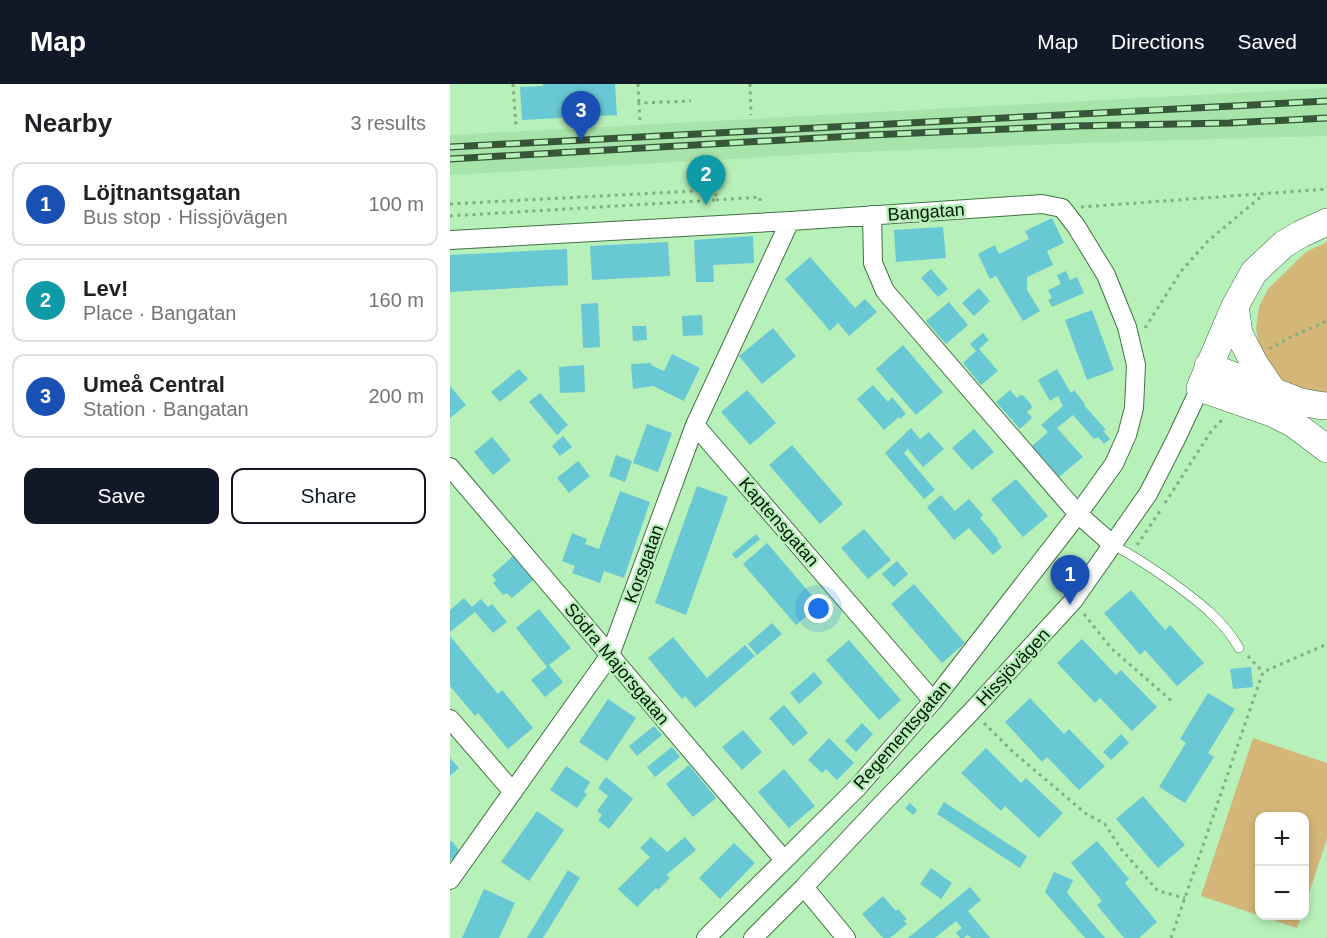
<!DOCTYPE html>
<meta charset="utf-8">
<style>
body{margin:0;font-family:Arial,sans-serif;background:#f6f6f6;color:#202124}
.controls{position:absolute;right:18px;bottom:18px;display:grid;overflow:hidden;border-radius:12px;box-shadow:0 3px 9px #0003}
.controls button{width:54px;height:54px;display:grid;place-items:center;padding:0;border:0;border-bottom:2px solid #e0e0e0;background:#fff;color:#202124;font:30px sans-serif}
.you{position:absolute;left:369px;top:525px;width:21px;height:21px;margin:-15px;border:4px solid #fff;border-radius:50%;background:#1a73e8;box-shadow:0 0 0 9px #1a73e833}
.badge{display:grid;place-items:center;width:39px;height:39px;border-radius:50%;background:#111827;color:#fff;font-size:20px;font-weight:700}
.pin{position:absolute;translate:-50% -50px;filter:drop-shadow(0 2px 3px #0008)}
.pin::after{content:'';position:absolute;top:32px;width:21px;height:18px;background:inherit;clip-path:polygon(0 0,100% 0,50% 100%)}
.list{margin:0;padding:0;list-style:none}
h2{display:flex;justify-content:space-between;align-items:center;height:78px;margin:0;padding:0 24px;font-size:26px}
h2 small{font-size:20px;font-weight:400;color:#757577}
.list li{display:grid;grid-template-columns:39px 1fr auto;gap:18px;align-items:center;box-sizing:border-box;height:84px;margin:0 12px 12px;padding:0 12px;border:2px solid #e0e0e0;border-radius:12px}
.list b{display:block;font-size:22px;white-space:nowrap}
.list p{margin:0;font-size:20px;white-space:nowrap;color:#757577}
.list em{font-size:20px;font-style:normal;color:#757577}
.actions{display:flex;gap:12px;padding:18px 24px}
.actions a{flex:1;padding:14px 0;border:2px solid #111827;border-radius:12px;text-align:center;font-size:21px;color:#111827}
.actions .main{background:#111827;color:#fff}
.map{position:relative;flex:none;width:877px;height:854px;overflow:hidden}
header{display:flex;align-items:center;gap:36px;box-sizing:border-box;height:84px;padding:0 30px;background:#111827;color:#fff}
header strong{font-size:28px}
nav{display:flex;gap:33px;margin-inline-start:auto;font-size:21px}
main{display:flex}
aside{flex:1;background:#fff}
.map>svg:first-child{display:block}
.built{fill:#a7e4aa}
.grass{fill:#d3b678}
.building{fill:#68c8d3}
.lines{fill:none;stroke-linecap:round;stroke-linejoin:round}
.service-casing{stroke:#407344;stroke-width:10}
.minor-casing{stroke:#407344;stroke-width:20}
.secondary-casing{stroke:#407344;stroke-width:28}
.path{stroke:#81ae83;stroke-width:3;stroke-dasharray:3 4.5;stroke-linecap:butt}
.service{stroke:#fff;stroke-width:9}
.minor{stroke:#fff;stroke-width:18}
.secondary{stroke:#fff;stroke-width:27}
.rail-casing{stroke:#375539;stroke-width:7}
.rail{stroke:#b8f0ba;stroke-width:4.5;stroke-dasharray:14;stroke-linecap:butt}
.labels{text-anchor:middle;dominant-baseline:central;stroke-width:5;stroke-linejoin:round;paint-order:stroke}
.street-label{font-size:18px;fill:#031705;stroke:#b8f0ba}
</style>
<header>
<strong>Map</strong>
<nav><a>Map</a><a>Directions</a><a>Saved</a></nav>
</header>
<main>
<aside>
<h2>Nearby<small>3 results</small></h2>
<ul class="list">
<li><span class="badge" style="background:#1a4fb4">1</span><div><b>Löjtnantsgatan</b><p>Bus stop · Hissjövägen</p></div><em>100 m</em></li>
<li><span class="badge" style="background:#0f9aa8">2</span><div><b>Lev!</b><p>Place · Bangatan</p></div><em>160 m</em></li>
<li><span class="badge" style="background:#1a4fb4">3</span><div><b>Umeå Central</b><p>Station · Bangatan</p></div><em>200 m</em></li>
</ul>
<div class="actions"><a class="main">Save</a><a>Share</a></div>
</aside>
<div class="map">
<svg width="877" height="854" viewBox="0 0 877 854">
<rect width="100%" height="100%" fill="#b8f0ba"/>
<path class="built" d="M877,4V52L662,58L383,69L0,91V51Z"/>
<path class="grass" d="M877,158V311L840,303L824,291L809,261L806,245L809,223L818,205L856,168Z
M803,654L877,679V754L855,822L854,732H810V832H851L847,844L751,812Z"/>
<path class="building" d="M93,0H165L167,31L72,36L70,3L93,2Z
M602,134L614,159L597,167L603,181L577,193V206L590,227L573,237L546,192L540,195L528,170L545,161L549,170L579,155L575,147Z
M493,143L496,174L446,178L444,146Z
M303,152L304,179L263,181L264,198H246L244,156Z
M218,158L220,192L142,196L140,162Z
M117,165L118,201L0,208V171Z
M360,173L405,224L415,215L427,228L399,252L388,239L380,247L335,195Z
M481,185L498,205L488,213L471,194Z
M616,187L620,196L627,193L634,209L602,223L598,216L602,214L598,206L611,200L607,191Z
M529,204L540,217L524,232L512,219Z
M499,218L518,241L496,260L476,237Z
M148,219L150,263L133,264L131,220Z
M642,226L664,286L637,296L615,236Z
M252,231L253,251L233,252L232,232Z
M182,242H196L197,256L183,257Z
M323,244L346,272L312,300L289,272Z
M533,249L539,256L529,265L548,287L531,301L513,279L526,267L520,260Z
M453,261L493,308L466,331L426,285Z
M222,270L250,284L234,317L203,302L183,305L181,280L201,279V281L214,287Z
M134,281L135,308L110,309L109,283Z
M69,285L78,295L50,318L41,308Z
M607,285L621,309L624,306L635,320L634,321L656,346L653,347L660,355L654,360L648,353L644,355L623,331L607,344L633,373L609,393L582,362L598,348L591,341L613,322L608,312L600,317L588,296Z
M423,301L438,318L442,313L456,330L450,335L449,333L434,346L407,315Z
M0,302L16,321L0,334Z
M297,306L326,339L300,361L271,328Z
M560,306L567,314L570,311L574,312L581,320L582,324L577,328L582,334L570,345L546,318Z
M90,309L118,341L107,351L79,318Z
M197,340L222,349L208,388L183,379Z
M461,344L470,355L479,348L494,365L473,383L458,365L454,369L485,406L474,415L435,369Z
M524,345L544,368L522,386L502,364Z
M113,352L122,363L110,372L102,362Z
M42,353L61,376L43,391L24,368Z
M342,361L393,420L370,440L319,381Z
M166,371L182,377L175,398L159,392Z
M128,377L140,392L119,409L107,394Z
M566,395L598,432L573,453L541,415Z
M247,402L278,413L236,531L205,519Z
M170,407L200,418L174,494L154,487L150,499L122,489L125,482L112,477L122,449L137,455L135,460L149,465Z
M491,411L505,427L519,415L533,431L530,434L548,455L547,456L552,463L543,471L519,444L504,456L477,423Z
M414,445L441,476L418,495L391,464Z
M306,450L310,455L286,475L282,470Z
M317,459L370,521L346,541L293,480Z
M63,472L83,496L62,514L57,509L53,511L43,499L46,496L42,491Z
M447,477L458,490L444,503L432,490Z
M464,500L515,559L492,579L441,520Z
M681,506L715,546L720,541L754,579L727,602L695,566L690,571L654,529Z
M14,514L22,523L31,515L38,523L42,520L57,538L43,549L25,528L0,548V526Z
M89,525L121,564L99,581L113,598L95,613L81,596L97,583L66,544Z
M322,539L332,550L307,571L298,560Z
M0,552L48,610L52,606L83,644L58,665L28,629L25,632L0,602Z
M223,553L257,594L295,561L305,572L245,624L235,612L232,615L198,574Z
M632,555L666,591L671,586L707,623L682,647L650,614L645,619L607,579Z
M399,556L451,616L429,636L376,576Z
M801,583L803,603L783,605L780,585Z
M364,588L373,599L349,620L340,609Z
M758,609L785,625L758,669L764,673L735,719L709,703L736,659L730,655Z
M580,614L614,650L619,645L655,682L629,706L597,673L592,678L555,638Z
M158,615L186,634L157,677L129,658Z
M334,621L358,649L343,662L319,634Z
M412,639L423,650L406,668L395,657Z
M204,642L212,651L187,672L179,662Z
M293,646L312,668L292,686L272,663Z
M671,650L679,659L661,676L653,668Z
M379,654L404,679L387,696L376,685L372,689L358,676Z
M222,663L230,673L205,693L197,683Z
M536,664L571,699L576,694L613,729L589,754L555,722L551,727L511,689Z
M0,674L9,684L0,692Z
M239,681L266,714L243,733L216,700Z
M116,682L140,698L134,708L137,710L127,724L100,706Z
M334,685L365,722L339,744L308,708Z
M156,693L183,715L159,745L148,736L152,731L147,727L158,712L148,704Z
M693,712L735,761L708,784L666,735Z
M494,718L577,772L570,784L487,730Z
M460,719L467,726L463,731L455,724Z
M87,727L114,746L79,797L51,778Z
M201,753L217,768L235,753L246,766L216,791L220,794L208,806L206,804L187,823L168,805L200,773L190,764Z
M2,757L11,769L0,777V758Z
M647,757L679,795L675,799L707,838L689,854H674L647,821L652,817L621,779Z
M284,759L305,779L270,815L249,794Z
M481,784L502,799L491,815L470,800Z
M118,786L130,794L93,854H77Z
M604,788L623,796L617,809L655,854H635L595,808Z
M520,803L531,816L518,827L540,854H521L518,851L514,854H510L506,849L512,844L506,837L485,854H458Z
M34,805L65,819L49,854H12Z
M433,812L446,827L448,825L457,835L454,837L457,840L440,854H433L412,830Z"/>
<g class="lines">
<defs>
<path id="service" d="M663,461C684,472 704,485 723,499C749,518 773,536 789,564"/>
<path id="minor" d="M422,131L423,179L435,207L628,430L663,461
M0,156L340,137L592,120L612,124L626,142L656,191L677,243L686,281L684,324L677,351L664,380L628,430L483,617L407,704L256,854
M245,341L483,617
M0,383L334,776
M0,635L63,708
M0,796L160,571L245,341L340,137
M354,803L396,854
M303,854L354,803L431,721L522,627L623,517L698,410L726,355L750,304"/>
<path id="secondary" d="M877,138L851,150L834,160L804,188L785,222L750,304L822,329L844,340L877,365
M785,222L789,250L804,279L823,307
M758,282L851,318L867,321L877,322"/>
</defs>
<use href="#service" class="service-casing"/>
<use href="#minor" class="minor-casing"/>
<use href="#secondary" class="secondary-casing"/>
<path class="path" d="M63,0L66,42
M188,0L189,19
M300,0L301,31
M120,34V40
M190,36L189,19L241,17
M266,116L310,113V121
M0,120L245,107C253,105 254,101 254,93
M631,123L877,105
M0,132L266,116L265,92
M695,244L732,186L758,157L813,111
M819,265L843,252L877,237
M715,419L762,346L772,336
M687,461L710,427
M634,530L661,564L724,619
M798,572L813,588
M534,639L562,667L635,729L655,740L671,765L708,807L735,814
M721,854L813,588L877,560"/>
<use href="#service" class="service"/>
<use href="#minor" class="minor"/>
<use href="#secondary" class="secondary"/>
<defs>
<path id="rail" d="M0,63L877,17
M0,75L420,51L624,42L779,39L877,34"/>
</defs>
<use href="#rail" class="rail-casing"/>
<use href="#rail" class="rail"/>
</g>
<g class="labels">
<g class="street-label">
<text transform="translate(476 128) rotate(-4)">Bangatan</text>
<text transform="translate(329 438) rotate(49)">Kaptensgatan</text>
<text transform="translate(194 480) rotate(-70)">Korsgatan</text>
<text transform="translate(167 580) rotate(50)">Södra Majorsgatan</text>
<text transform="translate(563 583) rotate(-47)">Hissjövägen</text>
<text transform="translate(452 651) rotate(-49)">Regementsgatan</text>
</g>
</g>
</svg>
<div class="controls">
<button>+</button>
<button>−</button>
</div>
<div class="you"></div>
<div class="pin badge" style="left:620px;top:521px;background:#1a4fb4">1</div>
<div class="pin badge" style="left:256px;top:121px;background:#0f9aa8">2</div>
<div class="pin badge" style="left:131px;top:57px;background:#1a4fb4">3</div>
</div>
</main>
